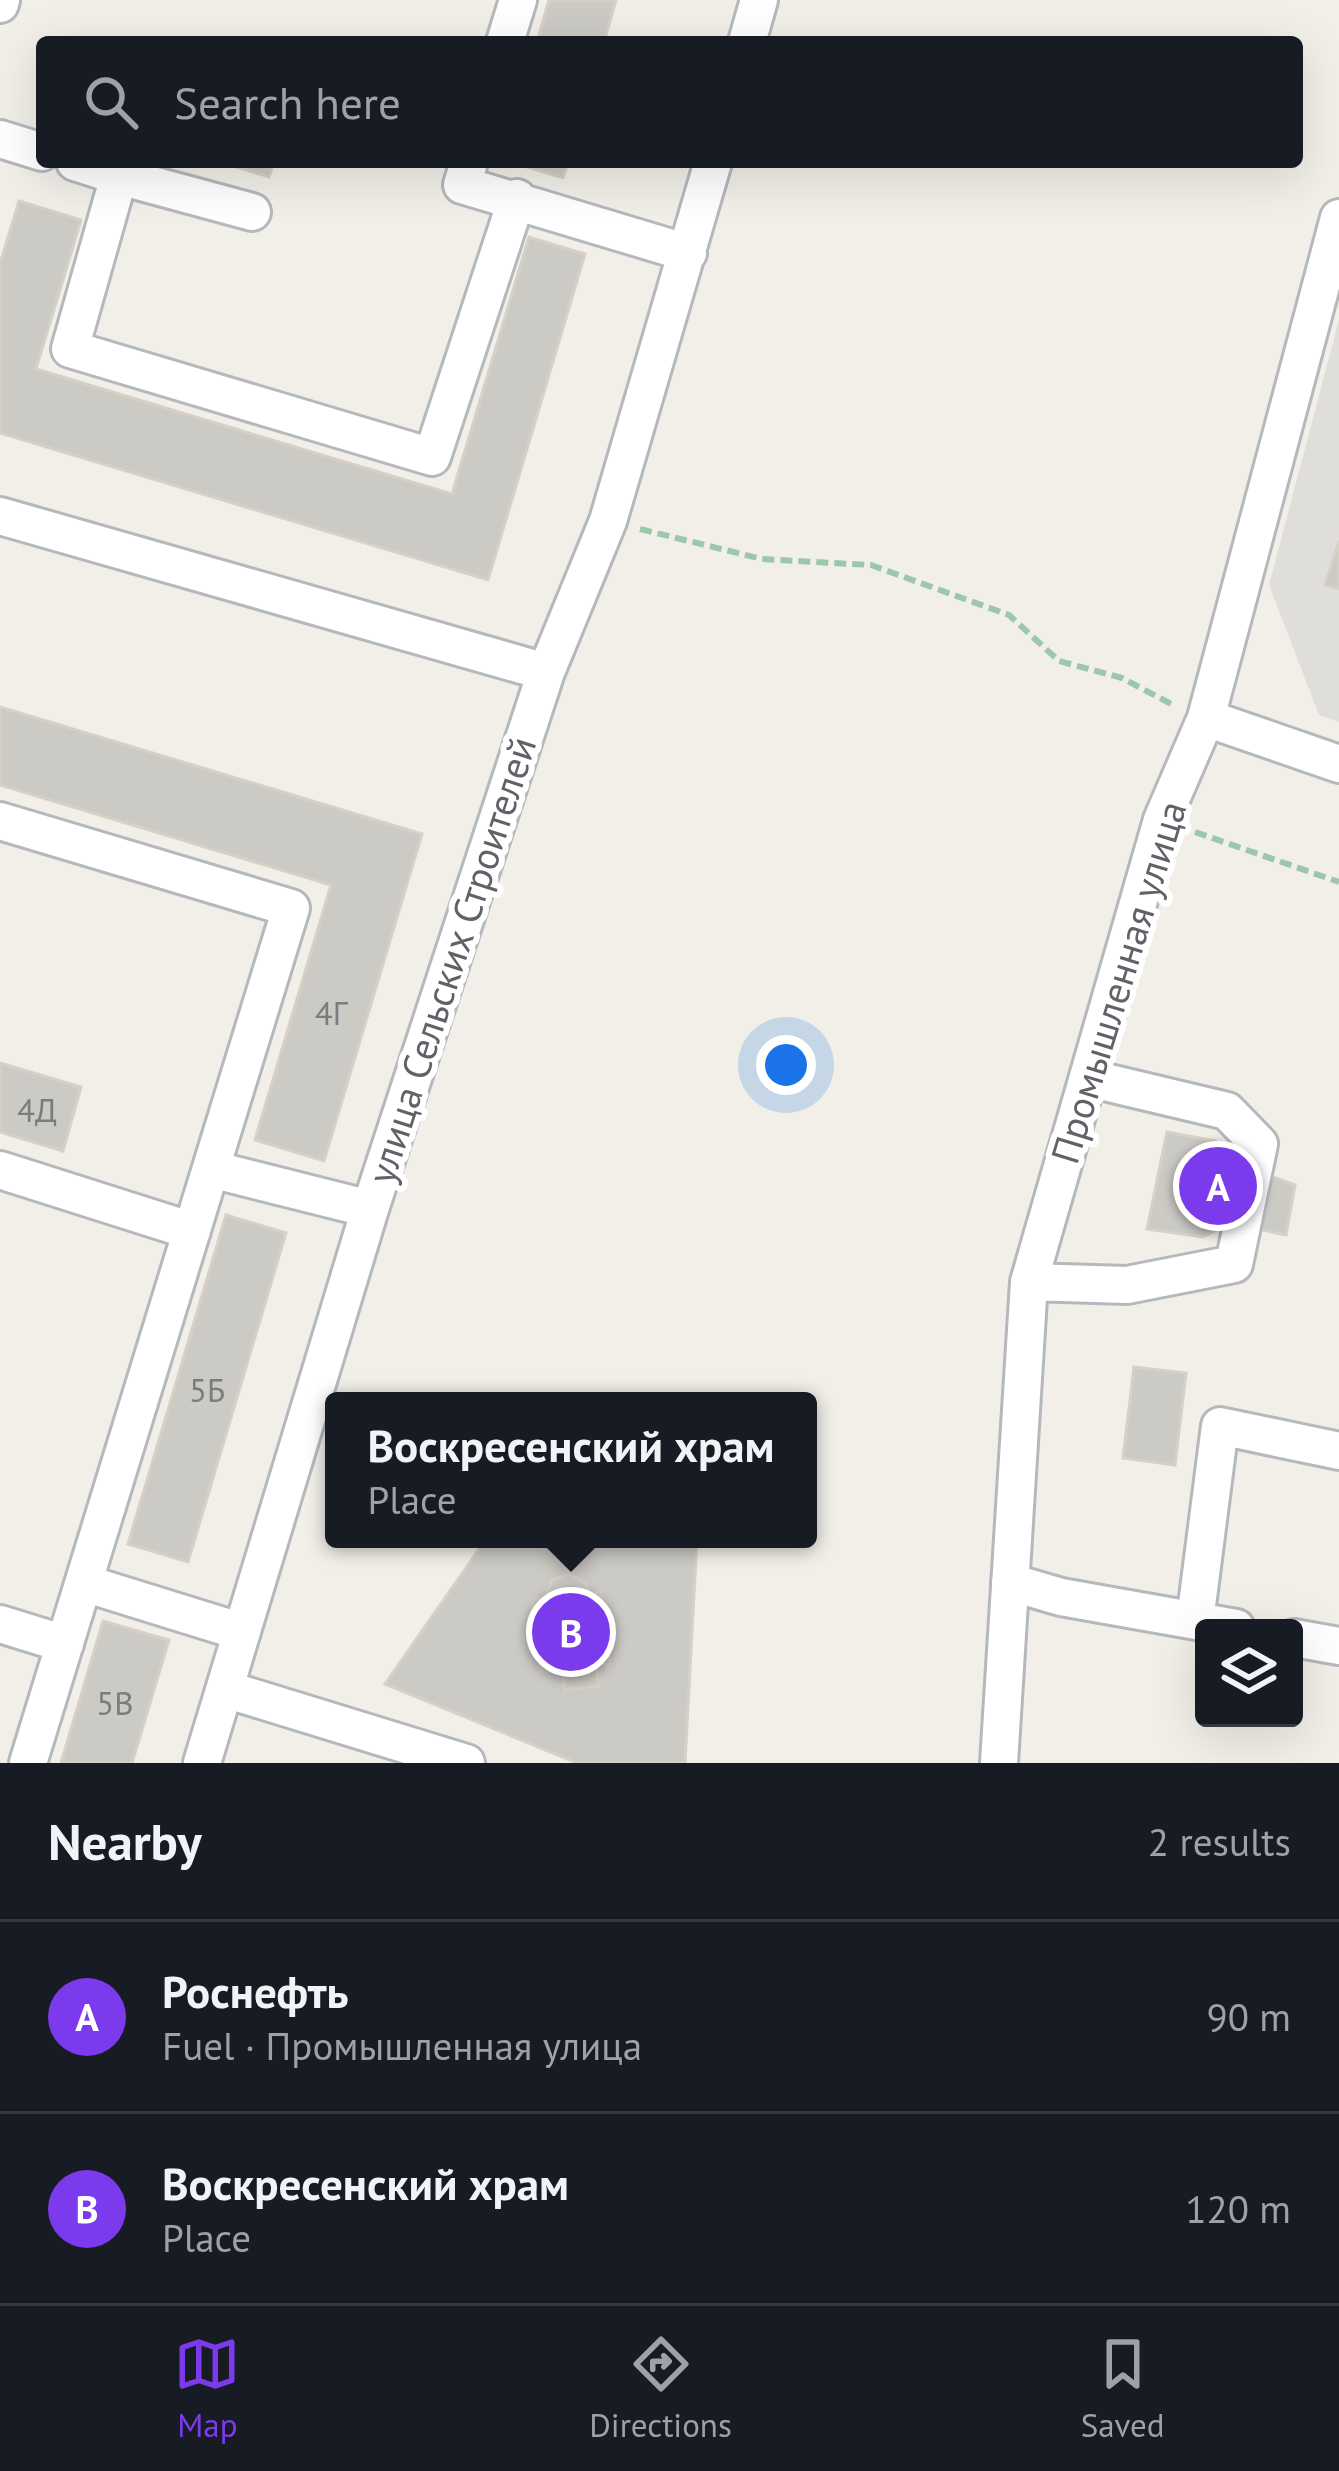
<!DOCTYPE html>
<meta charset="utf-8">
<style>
body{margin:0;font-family:"PT Sans",sans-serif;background:#20242c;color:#f1f3f6}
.controls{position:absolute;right:36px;bottom:36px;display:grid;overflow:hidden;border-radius:12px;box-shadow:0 12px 48px #0002}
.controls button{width:108px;height:108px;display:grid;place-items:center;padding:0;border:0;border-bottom:3px solid #363941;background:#171b24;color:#f1f3f6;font:60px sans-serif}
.you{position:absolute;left:786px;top:1065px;width:42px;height:42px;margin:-30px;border:9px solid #fff;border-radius:50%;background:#1a73e8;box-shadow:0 0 0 18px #1a73e833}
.badge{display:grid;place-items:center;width:78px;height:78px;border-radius:50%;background:#7c3aed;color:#fff;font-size:39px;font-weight:700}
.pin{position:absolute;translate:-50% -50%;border:6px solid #fff;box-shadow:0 3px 12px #0006}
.popup{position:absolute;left:325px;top:1392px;width:492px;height:156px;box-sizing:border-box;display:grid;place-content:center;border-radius:12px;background:#171b24;filter:drop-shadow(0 3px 9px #0005);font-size:39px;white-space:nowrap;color:#9ea1a6}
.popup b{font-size:45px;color:#f1f3f6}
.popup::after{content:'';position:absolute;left:50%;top:100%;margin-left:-24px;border:24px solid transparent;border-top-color:#171b24}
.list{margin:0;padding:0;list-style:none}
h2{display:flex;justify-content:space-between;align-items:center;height:156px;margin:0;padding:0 48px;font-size:51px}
h2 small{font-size:39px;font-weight:400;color:#9ea1a6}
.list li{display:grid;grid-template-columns:78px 1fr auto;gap:36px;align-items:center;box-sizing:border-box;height:192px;padding:0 48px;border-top:3px solid #363941}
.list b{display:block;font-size:45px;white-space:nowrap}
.list p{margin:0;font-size:39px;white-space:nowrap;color:#9ea1a6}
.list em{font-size:39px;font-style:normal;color:#9ea1a6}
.icon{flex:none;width:66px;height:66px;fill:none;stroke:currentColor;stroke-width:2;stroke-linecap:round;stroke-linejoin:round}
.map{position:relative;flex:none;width:1339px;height:1763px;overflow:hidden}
.search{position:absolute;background:#171b24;box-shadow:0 12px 48px #0002;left:36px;right:36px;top:36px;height:132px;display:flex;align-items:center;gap:30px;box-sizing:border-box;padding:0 42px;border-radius:12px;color:#9ea1a6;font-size:45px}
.sheet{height:540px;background:#171b24}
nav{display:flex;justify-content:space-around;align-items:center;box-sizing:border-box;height:168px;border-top:3px solid #363941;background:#171b24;font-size:33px;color:#9ea1a6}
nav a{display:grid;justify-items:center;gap:6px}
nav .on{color:#7c3aed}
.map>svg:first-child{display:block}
.industrial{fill:#e0deda}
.building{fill:#cccac5;stroke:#d6d1c6;stroke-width:3}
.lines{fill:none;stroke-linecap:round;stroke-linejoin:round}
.minor-casing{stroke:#b5b8bc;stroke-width:42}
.path{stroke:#9cc7a9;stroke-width:6;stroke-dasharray:12 6;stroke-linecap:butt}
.minor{stroke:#fff;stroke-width:36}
.labels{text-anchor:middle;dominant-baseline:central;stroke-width:12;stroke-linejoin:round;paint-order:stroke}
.number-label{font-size:33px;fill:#7a7d7f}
.street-label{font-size:39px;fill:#5f6368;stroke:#fff}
</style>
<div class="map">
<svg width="1339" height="1763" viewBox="0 0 1339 1763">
<rect width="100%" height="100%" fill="#f1efe8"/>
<path class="industrial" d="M1339,320V722L1319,715L1269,585Z"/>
<path class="building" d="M549,0H616L604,42H537Z
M220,162H274L269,177Z
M511,162H568L563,178Z
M19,201L81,220L36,369L452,494L529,237L585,254L488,580L0,433V264Z
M1339,541V589L1325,585Z
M0,707L422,834L324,1161L255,1140L331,885L0,785Z
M0,1063L81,1087L63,1151L0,1132Z
M1167,1132L1215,1141L1237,1164L1295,1185L1286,1235L1229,1223L1203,1237L1147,1229Z
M226,1215L286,1233L188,1562L128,1544Z
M1134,1367L1186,1373L1175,1465L1123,1458Z
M486,1539H697L685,1763H577L385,1684Z
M570,1574L586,1584L589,1593L601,1592L610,1664L596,1665L599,1686L564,1690L562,1669L541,1672L532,1600L546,1598L552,1580Z
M103,1621L169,1640L132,1763H61Z"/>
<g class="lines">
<defs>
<path id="minor" d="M0,4L1,0
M505,42L518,0
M747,42L759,0
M0,139L42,152
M75,162L119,176L70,349L432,457L517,198
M469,162L462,185L688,253
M119,176L252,212
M0,516L546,672
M1206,718L1339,764
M0,821L291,908L28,1763
M211,1169L370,1209
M0,1170L192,1231
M1029,1282L1127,1285L1234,1264L1259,1144L1227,1111L1088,1078
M1010,1582L1061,1597L1236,1628
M84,1583L242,1632
M1195,1621L1220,1426L1339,1451
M0,1624L65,1644
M1294,1638L1339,1646
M225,1689L466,1763
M202,1763L370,1209L546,672L608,521L713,162
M999,1763L1029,1282L1162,820L1206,718L1339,218"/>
</defs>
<use href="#minor" class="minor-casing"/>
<path class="path" d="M640,529L762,559L871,565L1009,615L1059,661L1122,678L1175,706
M1195,832L1339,882"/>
<use href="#minor" class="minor"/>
</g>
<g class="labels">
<g class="number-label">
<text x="331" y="1012">4Г</text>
<text x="37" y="1109">4Д</text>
<text x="207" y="1389">5Б</text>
<text x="115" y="1702">5В</text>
</g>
<g class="street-label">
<text transform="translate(451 960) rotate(-72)">улица Сельских Строителей</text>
<text transform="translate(1118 982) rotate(-73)">Промышленная улица</text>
</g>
</g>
</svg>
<div class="controls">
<button><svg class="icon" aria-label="layers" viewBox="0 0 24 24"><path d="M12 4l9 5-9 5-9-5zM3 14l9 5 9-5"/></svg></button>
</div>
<div class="you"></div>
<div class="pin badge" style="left:1218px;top:1186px">A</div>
<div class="pin badge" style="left:571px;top:1632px">B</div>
<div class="popup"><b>Воскресенский храм</b>Place</div>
<div class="search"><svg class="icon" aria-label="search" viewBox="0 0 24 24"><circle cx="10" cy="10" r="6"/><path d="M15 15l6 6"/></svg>Search here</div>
</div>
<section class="sheet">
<h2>Nearby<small>2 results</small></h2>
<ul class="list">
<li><span class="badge">A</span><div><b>Роснефть</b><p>Fuel · Промышленная улица</p></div><em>90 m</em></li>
<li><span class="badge">B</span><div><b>Воскресенский храм</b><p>Place</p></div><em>120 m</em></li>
</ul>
</section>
<nav>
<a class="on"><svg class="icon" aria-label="map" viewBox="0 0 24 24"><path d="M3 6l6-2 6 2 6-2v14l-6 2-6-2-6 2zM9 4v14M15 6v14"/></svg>Map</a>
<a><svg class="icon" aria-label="directions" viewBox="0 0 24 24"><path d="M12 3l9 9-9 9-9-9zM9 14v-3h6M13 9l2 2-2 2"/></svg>Directions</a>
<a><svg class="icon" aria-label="saved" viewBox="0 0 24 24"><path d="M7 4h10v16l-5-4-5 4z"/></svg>Saved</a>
</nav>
